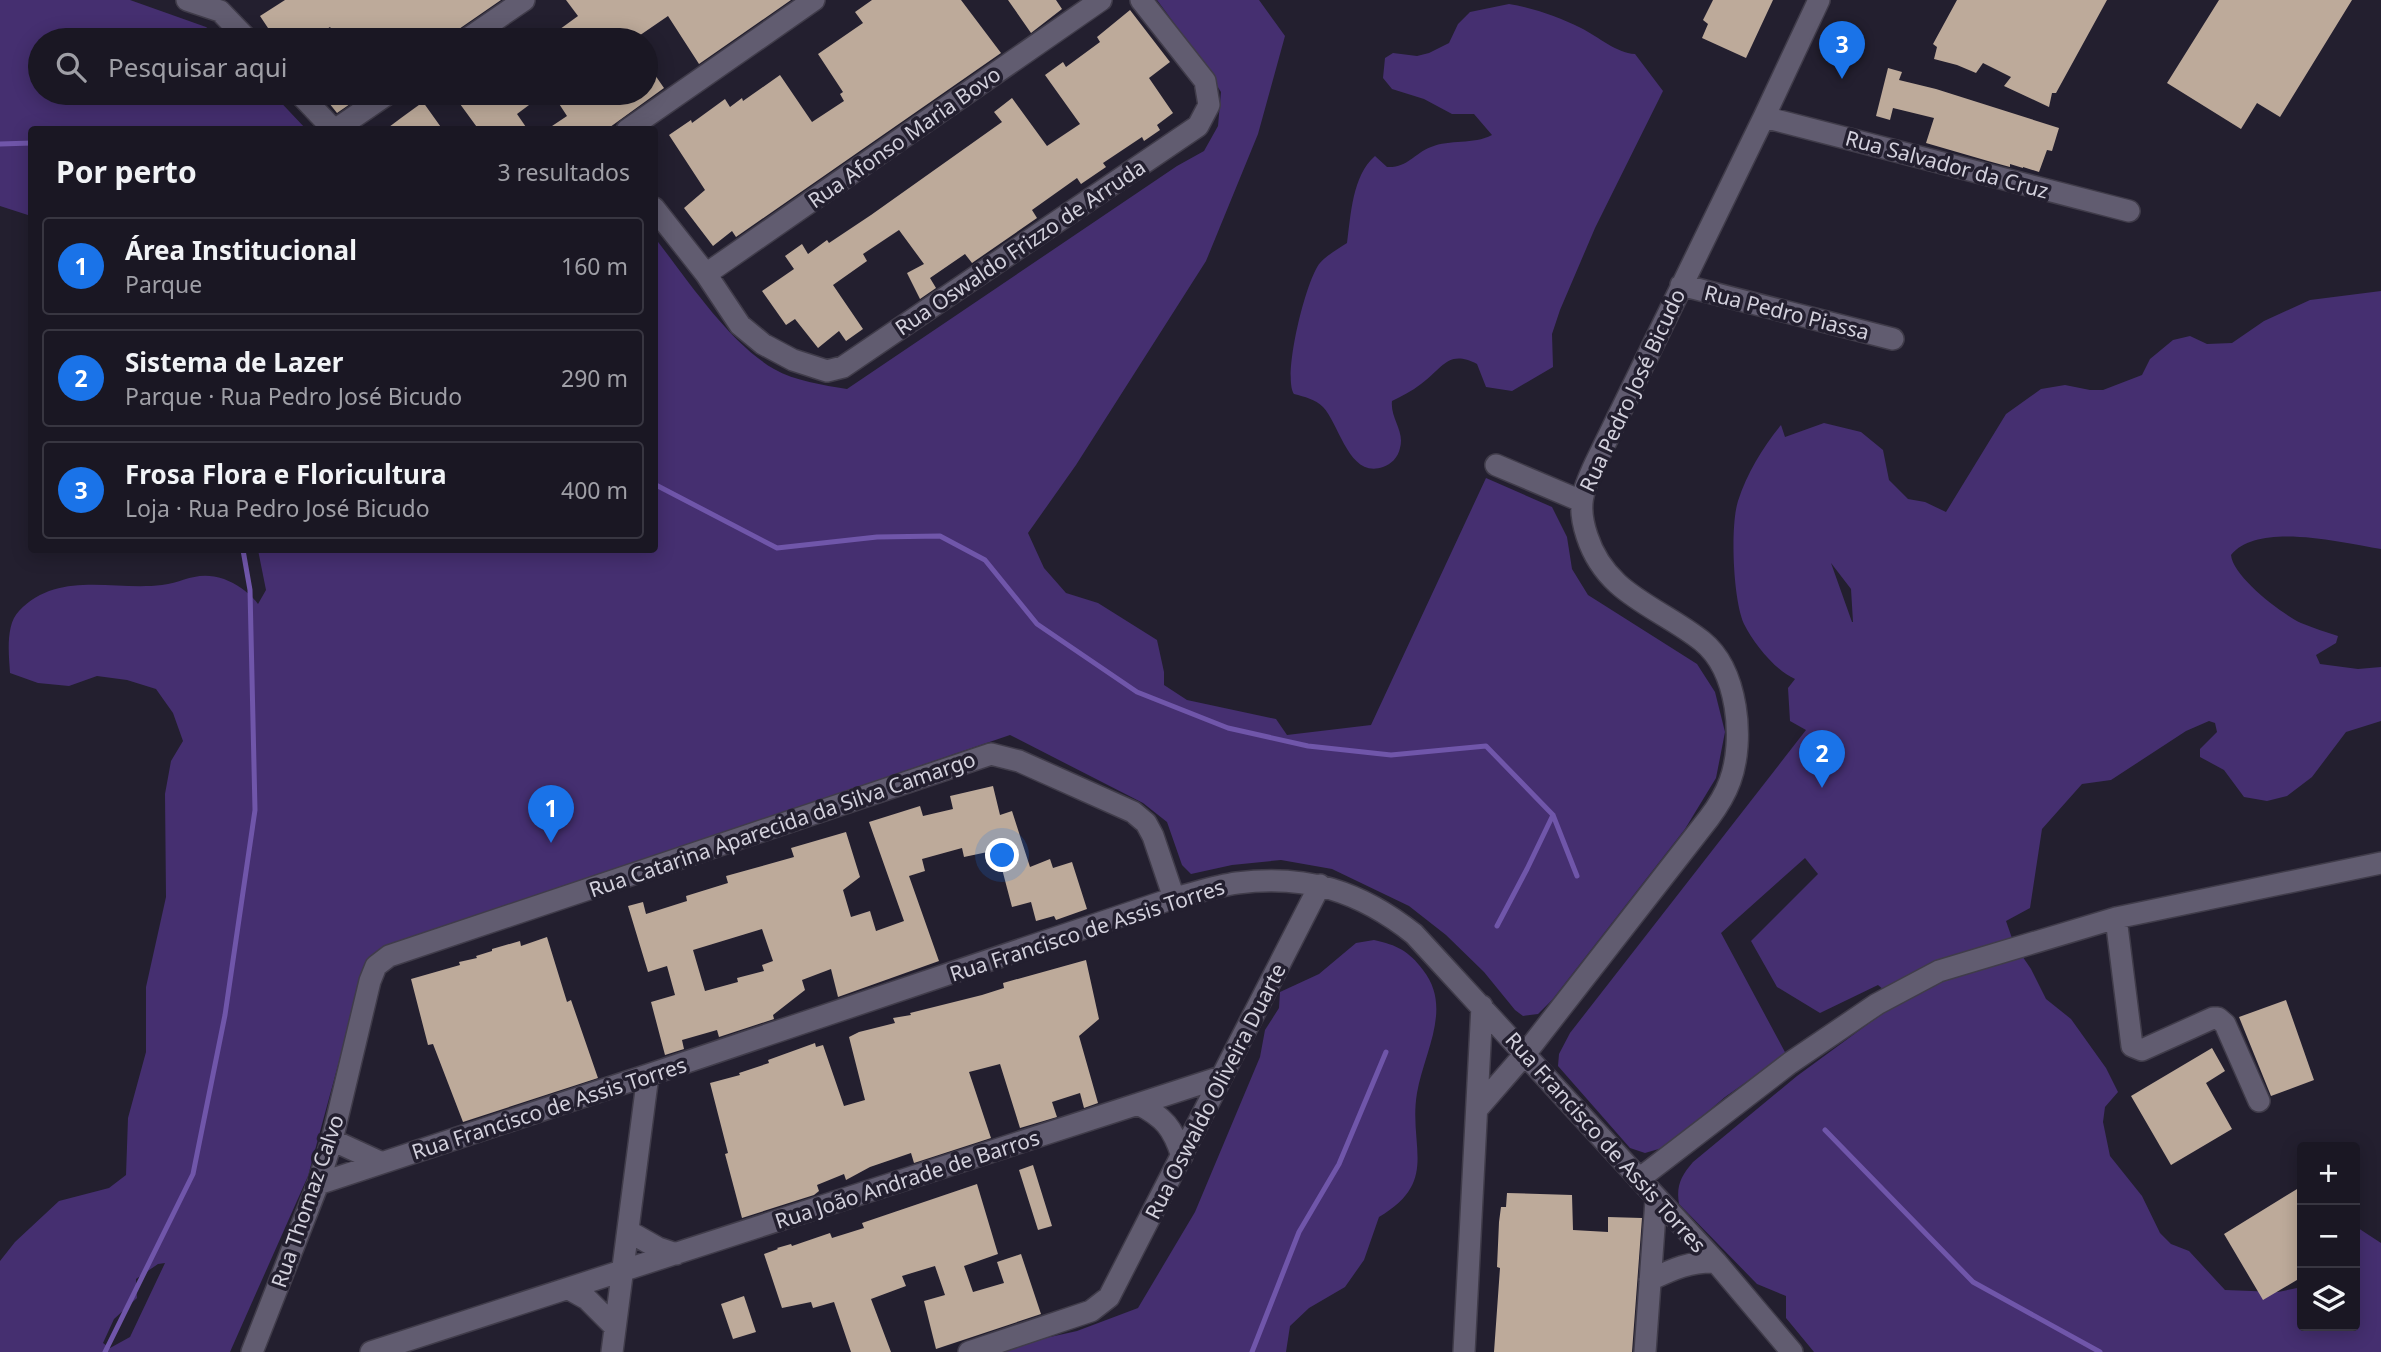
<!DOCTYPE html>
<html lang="pt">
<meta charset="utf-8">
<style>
body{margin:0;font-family:"Noto Sans",sans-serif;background:#272430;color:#f1f3f6}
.controls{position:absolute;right:21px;bottom:21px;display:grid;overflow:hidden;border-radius:7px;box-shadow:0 4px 18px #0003}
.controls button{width:63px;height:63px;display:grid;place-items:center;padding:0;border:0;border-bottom:2px solid #383641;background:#1a1723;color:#f1f3f6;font:35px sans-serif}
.you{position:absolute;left:1003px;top:856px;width:24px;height:24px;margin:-18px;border:5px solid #fff;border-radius:50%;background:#1a73e8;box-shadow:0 0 0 10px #1a73e833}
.badge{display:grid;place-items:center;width:46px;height:46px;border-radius:50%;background:#1a73e8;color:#fff;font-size:23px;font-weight:700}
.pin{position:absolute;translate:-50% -58px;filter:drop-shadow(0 2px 4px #0008)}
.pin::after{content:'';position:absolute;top:37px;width:24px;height:21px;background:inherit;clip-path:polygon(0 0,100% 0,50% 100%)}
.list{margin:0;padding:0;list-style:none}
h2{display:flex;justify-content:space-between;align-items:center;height:91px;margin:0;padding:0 28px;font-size:30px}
h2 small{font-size:23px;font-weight:400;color:#9f9fa6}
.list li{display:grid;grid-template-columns:46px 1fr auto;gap:21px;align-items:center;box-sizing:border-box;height:98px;margin:0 14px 14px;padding:0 14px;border:2px solid #383641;border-radius:7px}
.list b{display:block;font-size:26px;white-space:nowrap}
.list p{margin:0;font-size:23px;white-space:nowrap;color:#9f9fa6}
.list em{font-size:23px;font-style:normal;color:#9f9fa6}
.icon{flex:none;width:38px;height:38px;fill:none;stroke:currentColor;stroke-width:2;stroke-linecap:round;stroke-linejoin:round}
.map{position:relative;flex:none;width:2381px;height:1352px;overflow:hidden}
.search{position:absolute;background:#1a1723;box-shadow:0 4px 18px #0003;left:28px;top:28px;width:630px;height:77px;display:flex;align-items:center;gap:18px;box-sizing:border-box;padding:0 24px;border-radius:38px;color:#9f9fa6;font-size:26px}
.panel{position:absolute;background:#1a1723;box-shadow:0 4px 18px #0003;left:28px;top:126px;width:630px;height:427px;border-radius:7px}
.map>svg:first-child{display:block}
.green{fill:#452f70;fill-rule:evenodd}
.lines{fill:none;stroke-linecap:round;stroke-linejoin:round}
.stream{stroke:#7056aa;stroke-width:5}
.building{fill:#bdaa9a;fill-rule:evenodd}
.minor-casing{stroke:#403c4a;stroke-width:24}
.minor{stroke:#615c70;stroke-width:21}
.labels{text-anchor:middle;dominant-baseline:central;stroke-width:7;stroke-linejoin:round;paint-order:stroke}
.street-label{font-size:21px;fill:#d3d1dd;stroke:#231f2f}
</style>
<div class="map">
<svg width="2381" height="1352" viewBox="0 0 2381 1352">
<rect width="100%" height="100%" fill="#231f2f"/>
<path class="green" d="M0,0H130L206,27L223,40H40V93H272L306,129L32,130L31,216L0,206Z
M1157,0H1259L1285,36L1258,134L1206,261L1076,465L1028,533L1044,568L1066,593L1098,603L1157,640L1164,672V685L1187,700L1276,719L1287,735L1371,725L1486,478L1552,507L1567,537L1572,569L1588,595L1697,664L1715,692L1725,732L1716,778L1685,829L1552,1000L1538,1014L1523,1016L1515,1010L1484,972L1446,935L1409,906L1332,869L1281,860L1232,865L1191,874L1182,865L1167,822L1143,803L1010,735L377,951L364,969L308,1176L230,1352H0V1261L15,1242L59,1201L109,1188L126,1175L128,1118L146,1052V987L166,897L165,794L171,761L183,741L173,713L156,689L127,680L97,676L69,686L38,683L10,673C9,656 5,625 19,611C58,570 114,591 162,585C185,582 197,570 224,579C237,584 250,593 258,604L266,590L258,550H654L655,238C687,279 729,343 774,369C795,381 823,385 847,389L1177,166L1204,151L1218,126L1221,92L1197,54ZM165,1263L130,1337L110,1348L103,1343L114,1319L137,1298L136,1279L158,1264Z
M1509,4C1534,8 1559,17 1581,28C1599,37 1616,53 1635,54L1663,91L1595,228L1560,310L1552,334L1553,367L1512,391L1486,387L1477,364C1448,349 1443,368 1421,384C1412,391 1402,396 1392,401C1390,418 1405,431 1400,448C1398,458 1391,464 1383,467C1349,479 1340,425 1323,407C1315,399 1305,397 1294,394C1282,377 1306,279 1320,263C1327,255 1338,249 1347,243C1351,215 1352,176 1375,156L1387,167C1408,168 1413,154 1431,147C1450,139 1473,145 1492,135L1474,114H1452L1424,99L1392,89L1383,78L1385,58L1393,53L1417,56L1429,53L1449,43L1458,24L1470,12Z
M2381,291V549C2343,543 2258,521 2231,555C2233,577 2282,614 2301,623C2313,628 2326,632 2338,636L2336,643L2316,655L2320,664L2358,669L2381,667V721L2346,732L2312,777L2287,796L2267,801L2244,797L2224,770L2200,757V749L2217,732L2215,723L2209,721L2186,731L2111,780L2082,784L2042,829L2030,908L2006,921L2014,944L2031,969L2046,999L2071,1019L2106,1068L2118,1092L2105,1107L2103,1122L2110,1156L2142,1196L2160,1233L2171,1244L2189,1251L2225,1290L2278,1292L2302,1287V1326H2355V1226L2381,1243V1352H1814L1786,1318V1296L1757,1284L1679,1204C1676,1186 1681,1176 1693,1162L1797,1076L1898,1002L1878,985L1820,1013L1777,987L1751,941L1818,874L1805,858L1721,933L1786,1054L1725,1097L1677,1138L1662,1148L1645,1153L1630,1148L1558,1066L1559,1054L1570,1033L1806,730L1790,721L1788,688L1795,679C1775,670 1754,644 1744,624C1733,600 1730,526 1738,501C1747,473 1763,447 1781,425L1785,437L1824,423L1861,432L1883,450L1889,480L1908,499L1925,502L1946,512L2006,414L2041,389L2065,385L2090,390H2103L2142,375L2150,359L2173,340L2190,336L2207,344L2232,343L2264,321L2310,300ZM1831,563L1851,589L1853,622H1852Z
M1374,940C1397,945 1409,951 1423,970C1453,1008 1424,1052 1417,1093C1408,1147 1440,1181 1379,1217L1364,1260L1345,1287L1309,1308L1290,1326L1286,1352H998L1023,1343L1077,1331L1138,1308L1195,1212L1260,1057L1265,1030L1279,1008L1280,992L1319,974L1356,943Z"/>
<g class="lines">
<path class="stream" d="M0,144L32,143
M654,484L777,548L877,537L940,536L985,560L1037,624L1137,692L1228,728L1308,746L1391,755L1486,746L1553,815L1577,876
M1497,926L1527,869L1553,815
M1825,1130L1973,1282L2100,1352
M105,1352L193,1174L225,1015L255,810L250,590L243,550
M1252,1352L1299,1232L1339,1164L1386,1052"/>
</g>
<path class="building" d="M285,0H501L459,29L448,40H354L348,31L338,38L330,27L310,40H276L260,16Z
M566,0H791L699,64L668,16L633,40H545L578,16Z
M872,0H961L1001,53L736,237L732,231L713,246L684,208L705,190L669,135L691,120L692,123L725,99L730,107L742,98L743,101L780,75L812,122L844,101L840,94L843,92L818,54L863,23L855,12Z
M1008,0H1056L1062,9L1031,33Z
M1713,0H1773L1746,58L1702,38L1708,24L1703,20Z
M1957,0H2107L2056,93H2052L2049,107L2004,86L2011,77L1983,63L1976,73L1957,65L1934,59L1937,47L1933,44Z
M2219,0H2352L2280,117L2257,103L2241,129L2167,83Z
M1130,10L1170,62L1149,78L1173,113L1157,125L1160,130L1144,141L1142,137L1103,163L1106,167L1081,184L1077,178L1032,210L1037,218L972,263L965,254L930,278L936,288L920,299L907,273L924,264L899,230L863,254L867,261L833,285L863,329L846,341L839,331L818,348L795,319L786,325L762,291L794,269L785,256L802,244L808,254L827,240L829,243L871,215L1002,122L994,112L1012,98L1047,146L1080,124L1045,75L1063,62L1066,67L1100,42L1097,37Z
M646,62L664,88L606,130H546L567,116L552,93H646Z
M1888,68L1902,72L1899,80L1936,89L2059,128L2052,151L2047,150L2039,172L2023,167V168L2010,164V167L1988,161L1926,143L1934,118L1893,108L1890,120L1876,116Z
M321,93H366L337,113Z
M452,93H545L517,114L528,130H479Z
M423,102L443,130H385L401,118Z
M993,786L1000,815L1012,811L1030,867L1050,859L1053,868L1072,862L1087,909L1056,920L1054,916L1036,921L1031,902L1012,907L997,850L964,857L962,848L922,859L925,871L909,876L939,961L838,997L831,969L802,980L805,990L773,1015L774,1019L719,1037L717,1030L682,1040L684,1049L665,1055L651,1002L675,995L667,966L648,972L628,906L643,902L646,914L687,901L686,896L728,883L726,876L794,857L791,848L846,832L860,877L843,890L851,917L870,911L876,931L904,921L869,822L920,806L923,816L953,809L950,796ZM762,929L773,961L762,965L764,971L737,978L738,982L705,991L693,950Z
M547,937L567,1002L571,1000L598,1078L463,1122L433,1044L428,1045L411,979L460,965L459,962L477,958L476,956L492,951V949L520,941L521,946Z
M1086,960L1099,1019L1079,1036L1098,1103L1084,1108L1080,1093L1052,1102L1057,1117L1020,1128L1000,1064L969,1072L991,1138L914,1163L911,1153L870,1167L846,1180L844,1174L817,1185L819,1191L814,1195L742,1218L725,1154L728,1153L710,1083L740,1075L739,1073L769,1063L768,1060L815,1043L816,1047L823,1045L844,1106L865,1100L849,1037L859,1032L895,1023L893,1018L911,1015L910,1013L982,995L1004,988L1003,983Z
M2286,1000L2314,1080L2271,1096L2239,1017Z
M2212,1048L2225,1071L2206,1083L2232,1129L2171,1165L2131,1096Z
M1033,1165L1052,1226L1038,1230L1019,1170Z
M977,1184L998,1254L964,1266L973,1292L1004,1283L997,1262L1021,1254L1041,1314L936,1349L924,1301L945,1295L935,1266L902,1276L906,1286L871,1299L891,1352H851L834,1302L813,1308L811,1302L782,1308L764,1254L778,1249L777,1248L791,1244L792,1246L830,1233L832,1238L864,1228L862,1223Z
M2302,1186V1277L2263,1300L2224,1234Z
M1507,1193L1572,1195L1573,1230L1608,1232V1217L1642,1218L1632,1352H1494L1500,1268L1497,1267L1499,1222L1501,1207H1506Z
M744,1296L756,1332L733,1339L721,1304Z"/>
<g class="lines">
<defs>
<path id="minor" d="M187,0L220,11L248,40
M466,40L524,0
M299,93L334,130
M1764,117L2129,211
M335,130L389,93
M627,130L814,0
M654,208L706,274L740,325L763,344L793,360L827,371L843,367L1198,126L1209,105L1205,81L1141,0
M706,274L1101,0
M1681,285L1893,339
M1496,465L1581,501
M2116,918L2132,1046L2142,1050L2213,1018H2218L2225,1024L2259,1101
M1478,1108L1525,1054L1709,818C1718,806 1725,795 1730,781C1745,740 1738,670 1702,641C1658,606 1606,595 1587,536C1577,506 1582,492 1595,464L1764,117L1819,0
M332,1140L382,1163
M1182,1156C1173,1128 1164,1117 1138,1104L1221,1077
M1639,1179L1790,1063L1877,1004L1939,971L2116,918L2381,863
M318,1184L648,1075L1174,898C1195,893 1216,886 1237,883C1306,874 1360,891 1414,934L1716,1262L1792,1352
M628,1231L658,1248L676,1254
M1650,1280C1673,1269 1691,1261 1716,1262
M569,1289L587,1299L615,1327
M252,1352L318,1184L332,1140L370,981L376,966L389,956L991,754L1019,761L1133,812L1146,823L1153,836L1174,898
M371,1352L1138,1104
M612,1352L648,1075
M969,1352L1091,1311L1109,1297L1320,885
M1464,1352L1482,1006
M1645,1352L1656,1200"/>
</defs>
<use href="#minor" class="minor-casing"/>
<use href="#minor" class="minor"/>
</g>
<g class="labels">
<g class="street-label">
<text transform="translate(904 137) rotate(-35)">Rua Afonso Maria Bovo</text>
<text transform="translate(1947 164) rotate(15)">Rua Salvador da Cruz</text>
<text transform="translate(1020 247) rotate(-34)">Rua Oswaldo Frizzo de Arruda</text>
<text transform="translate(1787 312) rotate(14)">Rua Pedro Piassa</text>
<text transform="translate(1632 390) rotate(-65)">Rua Pedro José Bicudo</text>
<text transform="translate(782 824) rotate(-19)">Rua Catarina Aparecida da Silva Camargo</text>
<text transform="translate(1087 930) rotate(-18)">Rua Francisco de Assis Torres</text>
<text transform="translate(1215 1091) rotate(-63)">Rua Oswaldo Oliveira Duarte</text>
<text transform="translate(549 1108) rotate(-18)">Rua Francisco de Assis Torres</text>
<text transform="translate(1606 1142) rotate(48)">Rua Francisco de Assis Torres</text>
<text transform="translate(907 1179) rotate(-18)">Rua João Andrade de Barros</text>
<text transform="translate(307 1201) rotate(-71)">Rua Thomaz Calvo</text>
</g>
</g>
</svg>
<div class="controls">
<button>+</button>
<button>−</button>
<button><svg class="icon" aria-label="layers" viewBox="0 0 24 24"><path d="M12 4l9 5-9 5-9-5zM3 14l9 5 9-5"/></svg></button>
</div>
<div class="you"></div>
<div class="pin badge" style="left:551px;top:843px">1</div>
<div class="pin badge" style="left:1822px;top:788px">2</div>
<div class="pin badge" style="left:1842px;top:79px">3</div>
<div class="search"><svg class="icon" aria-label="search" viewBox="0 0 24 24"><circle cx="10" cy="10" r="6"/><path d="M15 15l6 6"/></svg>Pesquisar aqui</div>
<section class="panel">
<h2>Por perto<small>3 resultados</small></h2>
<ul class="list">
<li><span class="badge">1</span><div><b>Área Institucional</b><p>Parque</p></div><em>160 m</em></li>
<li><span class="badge">2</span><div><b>Sistema de Lazer</b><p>Parque · Rua Pedro José Bicudo</p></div><em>290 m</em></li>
<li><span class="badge">3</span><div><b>Frosa Flora e Floricultura</b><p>Loja · Rua Pedro José Bicudo</p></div><em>400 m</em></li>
</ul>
</section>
</div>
